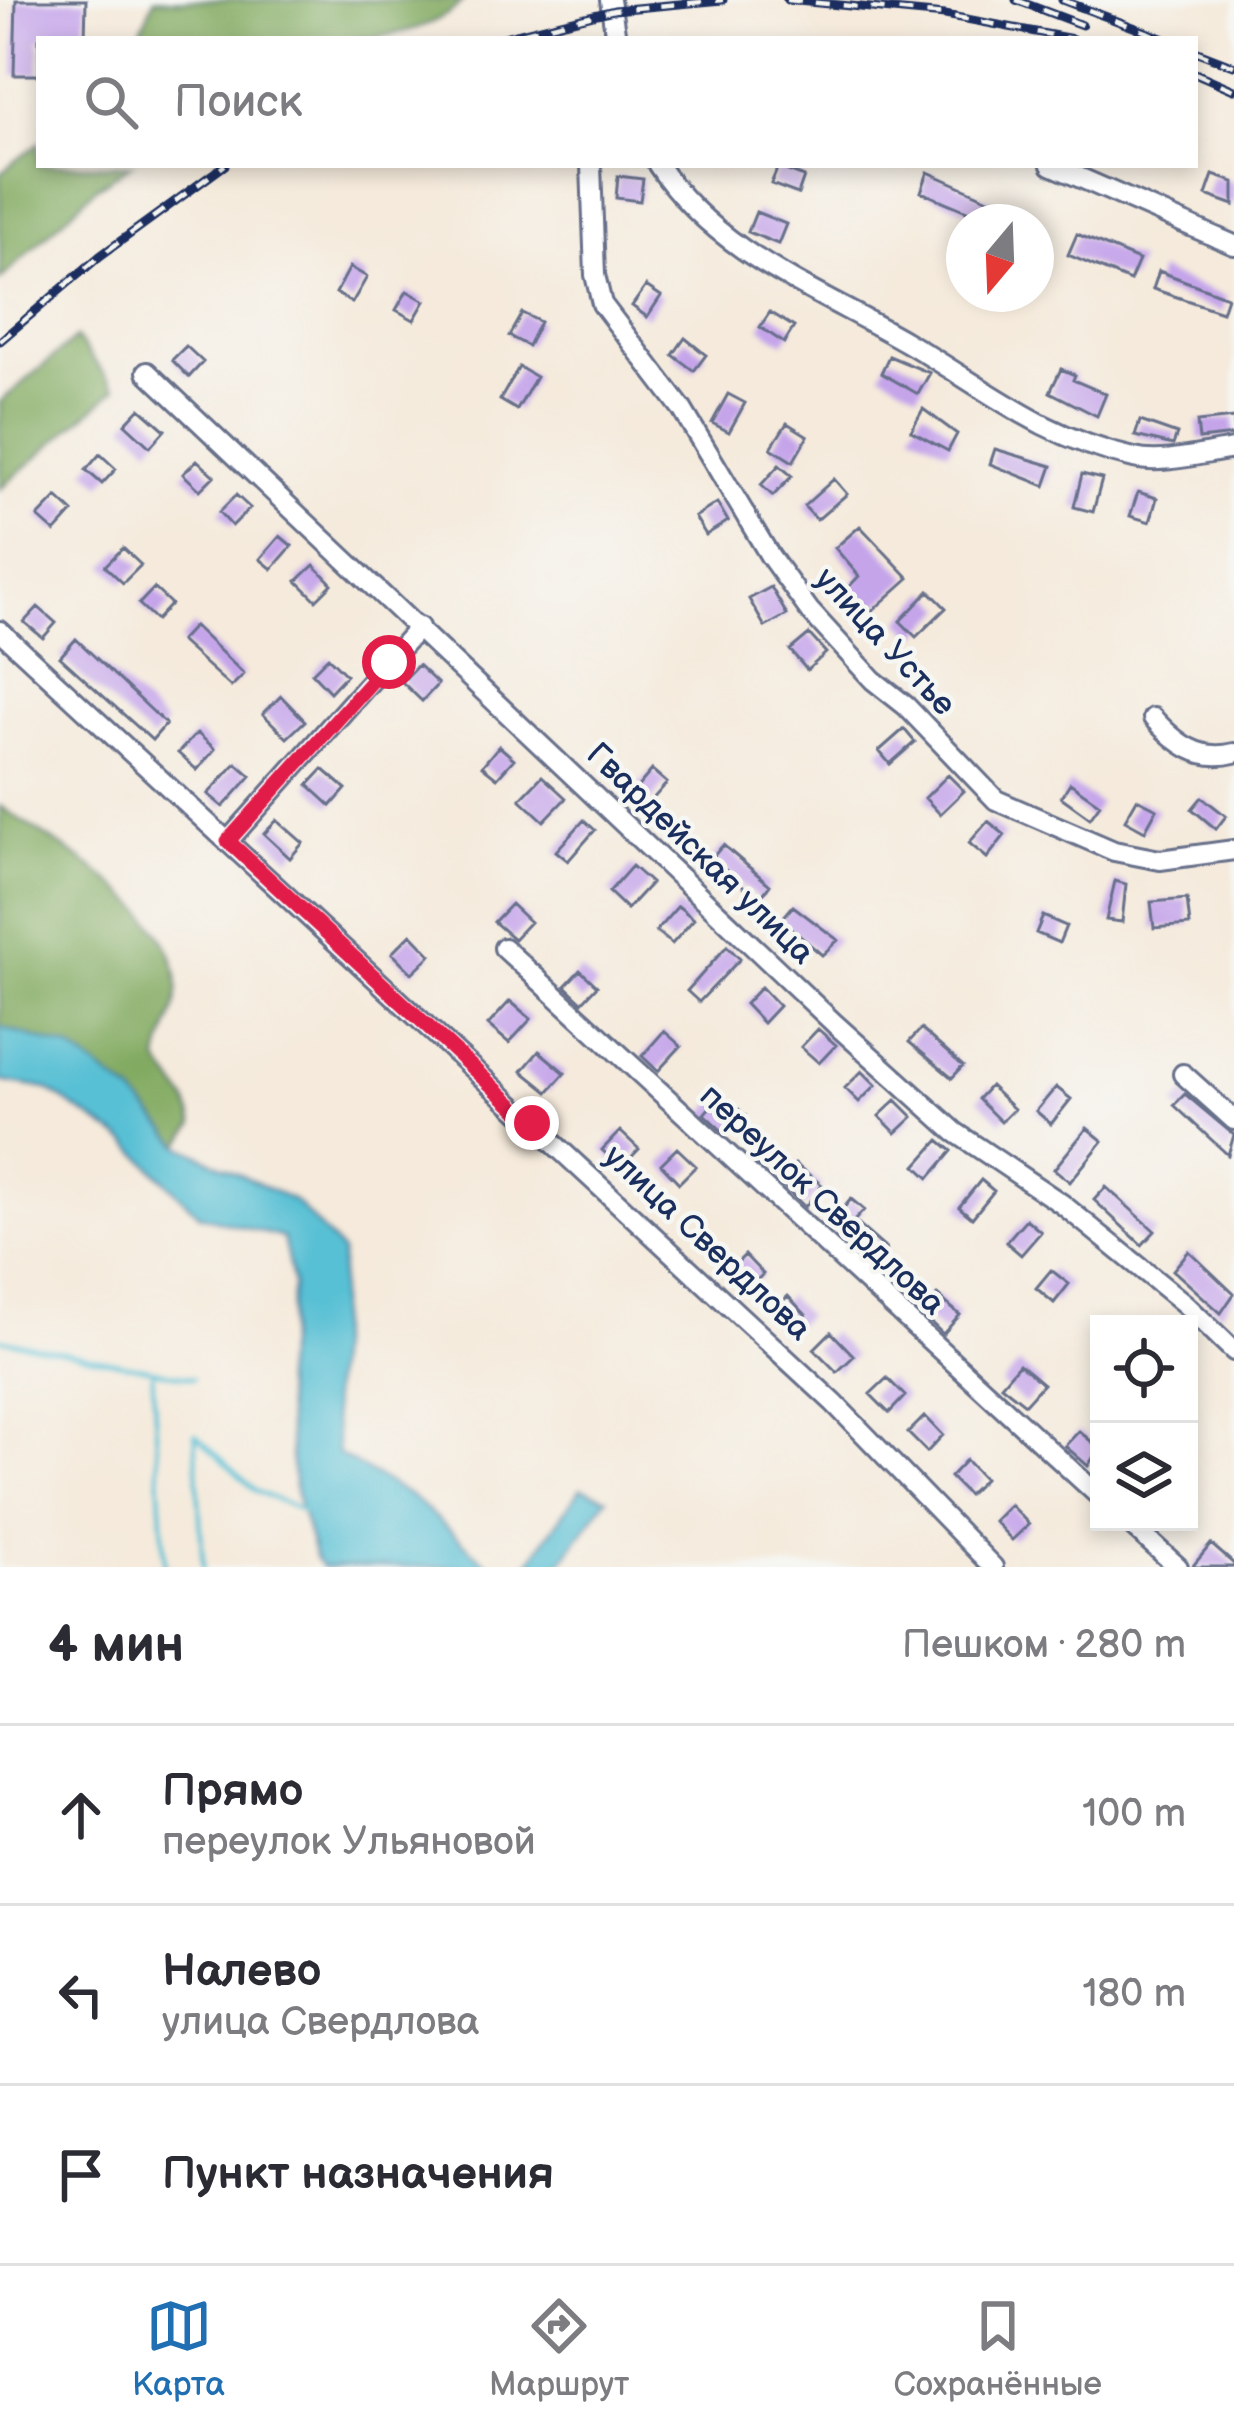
<!DOCTYPE html>
<html lang="ru">
<meta charset="utf-8">
<style>
body{margin:0;font-family:"Balsamiq Sans",sans-serif;background:#f2f2f3;color:#2b2b33}
.controls{position:absolute;right:36px;bottom:36px;display:grid;overflow:hidden;border-radius:0px;box-shadow:0 6px 18px #0003}
.controls button{width:108px;height:108px;display:grid;place-items:center;padding:0;border:0;border-bottom:3px solid #e1e1e2;background:#fff;color:#2b2b33;font:60px sans-serif}
.compass{position:absolute;left:946px;top:204px;width:108px;height:108px;border-radius:50%;background:#fff;box-shadow:0 6px 18px #0003;rotate:199deg}
.stop{position:absolute;width:36px;height:36px;margin:-27px;border:9px solid #e11d48;border-radius:50%;background:#fff}
.stop.end{background:#e11d48;border-color:#fff;box-shadow:0 3px 12px #0008}
.list{margin:0;padding:0;list-style:none}
h2{display:flex;justify-content:space-between;align-items:center;height:156px;margin:0;padding:0 48px;font-size:51px}
h2 small{font-size:39px;font-weight:400;color:#7c7c81}
.list li{display:grid;grid-template-columns:78px 1fr auto;gap:36px;align-items:center;box-sizing:border-box;height:180px;padding:0 48px;border-top:3px solid #e1e1e2}
.list b{display:block;font-size:45px;white-space:nowrap}
.list p{margin:0;font-size:39px;white-space:nowrap;color:#7c7c81}
.list em{font-size:39px;font-style:normal;color:#7c7c81}
.icon{flex:none;width:66px;height:66px;fill:none;stroke:currentColor;stroke-width:2;stroke-linecap:round;stroke-linejoin:round}
.map{position:relative;flex:none;width:1234px;height:1567px;overflow:hidden}
.search{position:absolute;background:#fff;box-shadow:0 6px 18px #0003;left:36px;right:36px;top:36px;height:132px;display:flex;align-items:center;gap:30px;box-sizing:border-box;padding:0 42px;border-radius:0px;color:#7c7c81;font-size:45px}
.sheet{height:696px;background:#fff}
nav{display:flex;justify-content:space-around;align-items:center;box-sizing:border-box;height:168px;border-top:3px solid #e1e1e2;background:#fff;font-size:33px;color:#7c7c81}
nav a{display:grid;justify-items:center;gap:6px}
nav .on{color:#1f6fb2}
.map>svg:first-child{display:block}
.forest{fill:#82aa61;stroke:#4e6c60;stroke-width:3}
.water{fill:#58c0d4;stroke:#3a7899;stroke-width:3}
.lines{fill:none;stroke-linecap:round;stroke-linejoin:round}
.stream{stroke:#58c0d4;stroke-width:4.5}
.building{fill:#c5a4ea}
.street-casing{stroke:#67708a;stroke-width:24}
.street{stroke:#fff;stroke-width:18}
.rail-casing{stroke:#1b2f5e;stroke-width:9}
.rail{stroke:#f6f6f2;stroke-width:4.5;stroke-dasharray:14;stroke-linecap:butt}
.route{stroke:#e11d48;stroke-width:15}
.labels{text-anchor:middle;dominant-baseline:central;stroke-width:9;stroke-linejoin:round;paint-order:stroke}
.street-label{font-size:33px;fill:#1b2f5e;stroke:#f6f6f2}
</style>
<div class="map">
<svg width="1234" height="1567" viewBox="0 0 1234 1567">
<rect width="100%" height="100%" fill="#f6f6f2"/>
<filter id="ink" filterUnits="userSpaceOnUse"><feTurbulence type="fractalNoise" baseFrequency=".00833" numOctaves="2"/><feDisplacementMap in="SourceGraphic" scale="24" xChannelSelector="R" yChannelSelector="G"/><feConvolveMatrix kernelMatrix="1 2 1 2 8 2 1 2 1" color-interpolation-filters="sRGB"/></filter>
<filter id="wash" filterUnits="userSpaceOnUse"><feTurbulence type="fractalNoise" baseFrequency=".004" numOctaves="4" result="noise"/><feDisplacementMap in="SourceGraphic" scale="48" xChannelSelector="R" yChannelSelector="G"/><feGaussianBlur stdDeviation="2.7" result="paint"/><feColorMatrix in="noise" values="0 0 0 0 0 0 0 0 0 0 0 0 0 0 0 0 0 1.4 0 .05"/><feComposite in="paint" operator="in"/></filter>
<g filter="url(#wash)">
<rect width="100%" height="100%" fill="#f5eadb"/>
<path class="forest" d="M154,0H463C413,62 214,39 137,39Z
M39,143V165H131L96,188L0,280V173Z
M76,338L116,389L0,489V402Z
M0,806C59,848 180,907 178,990C177,1015 162,1036 159,1062L188,1102L194,1125L180,1145C117,1076 89,1055 0,1027Z"/>
<path class="water" d="M0,1027L71,1049L134,1095L180,1145L296,1202L342,1252L331,1398L338,1454L412,1497L491,1567H322L316,1560L295,1491L282,1377L293,1285L283,1238L199,1215L128,1143L47,1089L0,1081Z
M581,1488L607,1498L558,1567H526Z"/>
<g class="lines">
<path class="stream" d="M0,1339L193,1378
M152,1370L165,1567
M203,1567L195,1434L256,1491L305,1512"/>
</g>
<g id="blocks">
<path class="building" d="M16,0H86L85,39H39V75H14Z
M778,167L804,177L798,194L771,184Z
M928,172L995,202L988,220L921,192Z
M1213,175L1234,182V205L1206,195Z
M618,176L643,179L640,201L616,198Z
M756,212L786,224L778,244L748,232Z
M1077,234L1139,260L1130,281L1068,255Z
M350,267L367,277L352,303L336,293Z
M1159,271L1227,297L1222,312L1153,289Z
M646,286L661,296L647,317L632,306Z
M407,291L425,301L414,320L396,310Z
M770,312L794,327L784,343L760,327Z
M522,313L540,322L528,346L509,336Z
M685,338L706,355L694,371L673,355Z
M186,346L203,362L189,377L172,360Z
M889,356L930,373L918,394L881,373Z
M519,367L536,377L517,410L500,400Z
M1061,369L1075,375L1073,380L1106,394L1097,416L1050,392Z
M728,394L745,403L729,432L712,423Z
M140,408L165,430L150,447L125,424Z
M923,409L957,434L948,451L911,431Z
M1234,418V435L1199,439L1197,422Z
M1140,421L1177,434L1173,445L1135,436Z
M787,423L808,436L793,462L771,448Z
M995,449L1052,466L1045,486L990,464Z
M100,454L116,469L102,484L86,470Z
M197,460L214,476L200,490L183,474Z
M779,465L792,476L773,496L761,485Z
M1082,474L1102,479L1093,512L1074,507Z
M834,479L847,494L817,520L804,506Z
M1138,492L1157,498L1150,522L1130,516Z
M236,495L250,508L232,526L219,512Z
M57,497L73,512L55,532L38,517Z
M717,503L728,521L706,535L695,517Z
M860,526L909,578L872,611L866,605L859,612L850,602L845,591L859,576L835,548Z
M280,536L292,546L272,569L260,559Z
M123,548L141,565L123,583L105,566Z
M314,565L332,584L316,600L297,581Z
M771,587L787,615L765,627L749,599Z
M154,588L171,604L156,620L139,604Z
M929,591L946,608L916,637L900,621Z
M38,607L56,623L43,638L24,622Z
M194,626L244,674L231,687L180,641Z
M809,634L826,653L807,670L790,650Z
M76,639L166,724L152,740L60,657Z
M328,657L346,675L330,692L312,673Z
M418,665L438,684L422,701L402,682Z
M281,696L305,721L287,738L263,714Z
M904,729L915,742L890,764L879,751Z
M197,733L215,749L197,770L178,753Z
M499,746L514,759L497,778L482,766Z
M236,763L251,776L223,807L208,794Z
M323,769L346,789L331,806L308,785Z
M652,770L667,783L650,802L635,790Z
M948,775L964,791L940,814L925,798Z
M542,776L566,798L544,821L520,799Z
M1070,783L1100,804L1090,818L1061,797Z
M1202,797L1226,816L1216,829L1192,809Z
M1137,799L1157,809L1145,831L1125,820Z
M277,820L303,843L290,858L264,834Z
M584,820L595,830L568,861L556,851Z
M988,821L1005,835L987,858L969,843Z
M723,845L770,885L759,900L712,858Z
M632,866L651,883L627,909L609,892Z
M1115,881L1126,884L1122,922L1106,920Z
M1187,899L1190,925L1154,928L1151,902Z
M511,904L530,922L514,939L494,922Z
M678,906L694,919L672,944L656,931Z
M793,906L838,940L822,955L781,920Z
M1043,916L1066,926L1059,943L1036,933Z
M411,934L431,955L412,973L392,953Z
M727,946L740,959L699,1002L687,991Z
M580,970L597,986L582,1002L565,986Z
M761,987L779,1006L763,1023L745,1004Z
M510,1001L531,1019L509,1043L488,1025Z
M818,1029L836,1045L819,1063L801,1047Z
M921,1029L963,1066L952,1078L909,1042Z
M664,1031L681,1046L658,1071L642,1056Z
M539,1051L565,1073L548,1092L522,1071Z
M862,1071L876,1085L859,1102L845,1088Z
M990,1086L1014,1109L1001,1122L978,1099Z
M1056,1087L1071,1099L1051,1124L1036,1111Z
M721,1094L745,1115L727,1135L704,1114Z
M1185,1094L1234,1135L1228,1155L1174,1105Z
M896,1100L913,1117L896,1133L879,1116Z
M1087,1128L1103,1141L1070,1182L1054,1169Z
M620,1131L639,1149L621,1168L602,1150Z
M939,1140L952,1151L929,1178L916,1166Z
M677,1148L696,1166L679,1183L661,1164Z
M795,1164L822,1185L805,1207L780,1183Z
M981,1180L994,1191L972,1218L959,1207Z
M1106,1187L1155,1231L1142,1245L1094,1200Z
M851,1199L864,1210L854,1221L886,1249L871,1266L833,1221Z
M1026,1219L1041,1232L1021,1255L1006,1242Z
M1189,1251L1234,1294L1221,1313L1173,1270Z
M745,1255L763,1274L747,1290L728,1272Z
M1051,1270L1069,1284L1054,1303L1036,1288Z
M937,1295L960,1315L943,1334L921,1313Z
M788,1296L806,1315L790,1331L771,1312Z
M831,1332L854,1356L837,1372L814,1349Z
M1019,1364L1043,1384L1025,1404L1001,1385Z
M887,1378L905,1396L889,1413L870,1394Z
M925,1416L943,1435L927,1452L908,1433Z
M1079,1431L1099,1448L1088,1466L1065,1446Z
M966,1460L984,1479L968,1495L950,1477Z
M1010,1505L1029,1524L1012,1540L994,1521Z
M1211,1544L1234,1564V1567H1192Z"/>
</g>
</g>
<g filter="url(#ink)">
<use href="#blocks" fill-opacity="0" stroke="#67708a" stroke-width="3"/>
<g class="lines">
<defs>
<path id="street" d="M610,0L616,39
M591,165L595,275L602,304L682,409L770,556L809,610L873,680L906,706L996,800L1114,851L1160,860L1234,850
M658,165C717,254 819,291 908,343C987,389 1041,437 1134,458C1163,465 1204,453 1234,449
M1051,165L1234,245
M147,372L835,1024L955,1132L1062,1204L1185,1304L1234,1351
M0,631L834,1403L993,1567
M1153,718C1176,743 1199,762 1234,753
M228,841L419,627
M504,948L1099,1496
M1183,1074L1234,1120
M1128,1522L1178,1567"/>
</defs>
<use href="#street" class="street-casing"/>
<use href="#street" class="street"/>
<defs>
<path id="rail" d="M787,0L945,15L1073,39
M1016,0L1082,25
M1062,0L1165,39
M496,39L614,10L723,0
M1195,51L1234,66
M1195,73L1234,90
M0,341L100,256L225,165"/>
</defs>
<use href="#rail" class="rail-casing"/>
<use href="#rail" class="rail"/>
</g>
</g>
<g class="lines" filter="url(#ink)">
<path class="route" d="M389,662L228,841L532,1123"/>
</g>
<g class="labels">
<g class="street-label">
<text transform="translate(885 642) rotate(47)">улица Устье</text>
<text transform="translate(700 854) rotate(44)">Гвардейская улица</text>
<text transform="translate(822 1200) rotate(43)">переулок Свердлова</text>
<text transform="translate(707 1243) rotate(43)">улица Свердлова</text>
</g>
</g>
</svg>
<div class="controls">
<button><svg class="icon" aria-label="locate" viewBox="0 0 24 24"><circle cx="12" cy="12" r="6"/><path d="M12 2v4M12 18v4M2 12h4M18 12h4"/></svg></button>
<button><svg class="icon" aria-label="layers" viewBox="0 0 24 24"><path d="M12 4l9 5-9 5-9-5zM3 14l9 5 9-5"/></svg></button>
</div>
<svg class="compass" viewBox="-18 -18 36 36"><path d="M0-13l5 13h-10z" fill="#e53935"/><path d="M0 13l5-13h-10z" fill="#7c7c81"/></svg>
<div class="stop" style="left:389px;top:662px"></div>
<div class="stop end" style="left:532px;top:1123px"></div>
<div class="search"><svg class="icon" aria-label="search" viewBox="0 0 24 24"><circle cx="10" cy="10" r="6"/><path d="M15 15l6 6"/></svg>Поиск</div>
</div>
<section class="sheet">
<h2>4 мин<small>Пешком · 280 m</small></h2>
<ul class="list">
<li><svg class="icon" aria-label="ahead" viewBox="0 0 24 24"><path d="M12 20V5M6 11l6-6 6 6"/></svg><div><b>Прямо</b><p>переулок Ульяновой</p></div><em>100 m</em></li>
<li><svg class="icon" aria-label="left" viewBox="0 0 24 24"><path d="M17 20v-9H6M10 6l-5 5 5 5"/></svg><div><b>Налево</b><p>улица Свердлова</p></div><em>180 m</em></li>
<li><svg class="icon" aria-label="arrive" viewBox="0 0 24 24"><path d="M6 21V4h12l-3 4 3 4H6"/></svg><div><b>Пункт назначения</b></div></li>
</ul>
</section>
<nav>
<a class="on"><svg class="icon" aria-label="map" viewBox="0 0 24 24"><path d="M3 6l6-2 6 2 6-2v14l-6 2-6-2-6 2zM9 4v14M15 6v14"/></svg>Карта</a>
<a><svg class="icon" aria-label="directions" viewBox="0 0 24 24"><path d="M12 3l9 9-9 9-9-9zM9 14v-3h6M13 9l2 2-2 2"/></svg>Маршрут</a>
<a><svg class="icon" aria-label="saved" viewBox="0 0 24 24"><path d="M7 4h10v16l-5-4-5 4z"/></svg>Сохранённые</a>
</nav>
